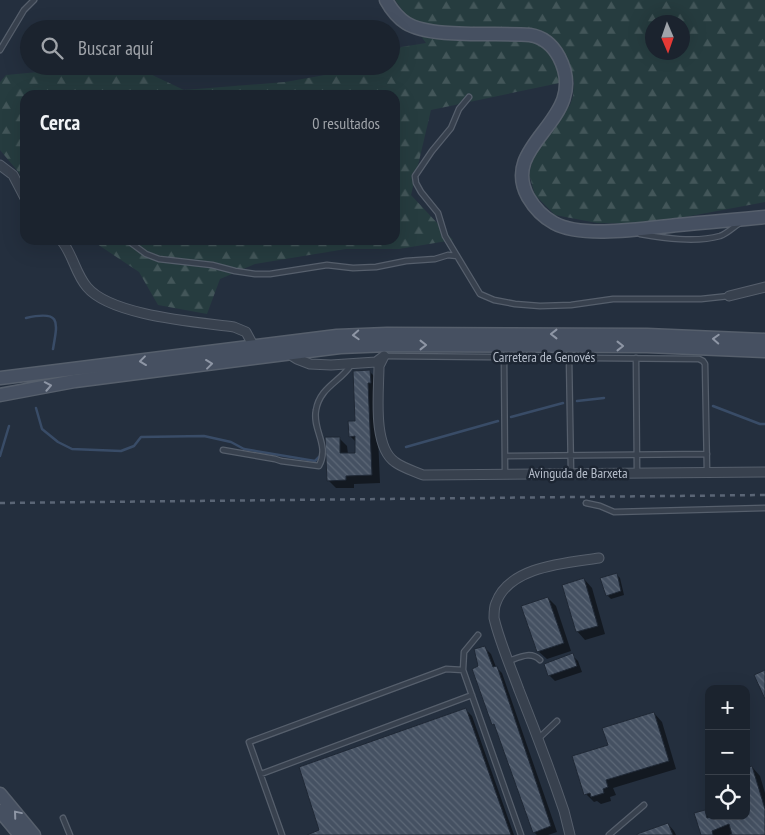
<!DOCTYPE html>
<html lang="es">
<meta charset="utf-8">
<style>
body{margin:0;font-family:"PT Sans Narrow",sans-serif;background:#242b36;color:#f1f3f6}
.controls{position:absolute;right:15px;bottom:15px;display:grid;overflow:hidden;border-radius:10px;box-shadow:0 5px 20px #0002}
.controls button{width:45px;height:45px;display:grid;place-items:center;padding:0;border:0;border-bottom:1px solid #39404a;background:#1b232e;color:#f1f3f6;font:25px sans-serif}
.compass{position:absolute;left:645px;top:15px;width:45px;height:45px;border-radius:50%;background:#1b232e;box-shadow:0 5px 20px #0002;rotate:178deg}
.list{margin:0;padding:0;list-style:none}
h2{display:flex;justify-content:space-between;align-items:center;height:65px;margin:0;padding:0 20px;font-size:21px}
h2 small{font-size:16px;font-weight:400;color:#a0a4aa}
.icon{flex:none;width:28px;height:28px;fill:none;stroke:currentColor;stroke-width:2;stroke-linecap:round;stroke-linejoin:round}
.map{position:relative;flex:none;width:765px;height:835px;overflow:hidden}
.search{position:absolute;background:#1b232e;box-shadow:0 5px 20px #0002;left:20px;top:20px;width:380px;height:55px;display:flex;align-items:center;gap:12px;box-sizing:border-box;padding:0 18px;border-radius:28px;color:#a0a4aa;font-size:19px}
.panel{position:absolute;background:#1b232e;box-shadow:0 5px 20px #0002;left:20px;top:90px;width:380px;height:155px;border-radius:15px}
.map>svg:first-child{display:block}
.forest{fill:url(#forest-firs);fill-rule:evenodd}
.shadow{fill:#0007}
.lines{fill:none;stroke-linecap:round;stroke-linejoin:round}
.stream{stroke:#394c67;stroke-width:2.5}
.building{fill:url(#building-back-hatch);stroke:#1f2835}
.lane-casing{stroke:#565f6c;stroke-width:7}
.street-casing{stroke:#565f6c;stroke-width:11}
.secondary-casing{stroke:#565f6c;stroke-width:15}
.lane{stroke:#38414e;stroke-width:4.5}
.street{stroke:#38414e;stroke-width:9}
.secondary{stroke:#465061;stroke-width:12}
.rail{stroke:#5a6575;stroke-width:2.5;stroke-dasharray:5 5;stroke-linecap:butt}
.oneway{stroke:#8e96a5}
.labels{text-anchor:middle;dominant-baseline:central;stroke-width:5;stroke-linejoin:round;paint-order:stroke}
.street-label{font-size:14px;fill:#b4bcc9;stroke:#1d2633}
</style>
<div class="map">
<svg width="765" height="835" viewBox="0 0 765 835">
<defs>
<pattern id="forest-firs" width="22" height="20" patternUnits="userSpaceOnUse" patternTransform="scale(1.25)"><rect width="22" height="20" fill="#263c3f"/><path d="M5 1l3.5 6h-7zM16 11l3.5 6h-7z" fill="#435659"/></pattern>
<pattern id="building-back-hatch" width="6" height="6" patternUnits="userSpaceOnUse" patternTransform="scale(1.25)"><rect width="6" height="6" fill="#455162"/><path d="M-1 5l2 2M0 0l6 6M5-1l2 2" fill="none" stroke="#5d6877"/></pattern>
</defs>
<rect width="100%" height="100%" fill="#242f3e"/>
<path class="forest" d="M395,0H765V202L648,224L597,223L555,215L535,195L529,174L534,155L570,105L573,96L574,80L431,110L411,195L453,240L399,249H346L255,264L220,279L207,314L158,305L139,272L91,240H395V95H25V180L0,150V82L6,75L102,66L146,72L184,90L285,82L376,66H391V55L401,47L426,43ZM652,22H682V52H652Z"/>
<path class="shadow" d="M370,372L378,380L376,391L380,483L354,484V488H336L328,480L339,438L347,446L348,454H357L356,442L350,436L356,422Z
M616,574L620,578L624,595L611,599L607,595Z
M584,579L592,588L605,634L585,640L577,631Z
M548,598L556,606L571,651L547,659L538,651Z
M485,648L491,654L496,667L502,673L557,832L548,835H537L534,832L498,729L493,724L480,667Z
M572,655L578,661L582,672L555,681L549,675Z
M466,710L472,716L514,835H309L321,830Z
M654,713L662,722L676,769L613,788L616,795L610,797L611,801L601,804L597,801L594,802L586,794L609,746Z
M752,767L760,776L765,793V835H734L733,833L729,835H702L705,811L712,818L746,816Z
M668,824L674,831L676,835H645Z"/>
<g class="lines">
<path class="stream" d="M26,318C61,310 58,321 53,349
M577,401L604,398
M713,406L760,424H765
M36,408L42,429L58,442L72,449L121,451L134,446L141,437L204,436L231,442L244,449L315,461L320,456
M511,417L563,403
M406,447L498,421
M0,456L9,426"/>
</g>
<path class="building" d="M370,370L371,383H368L372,475L346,476V480L327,481L325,437H340V453H355V436L349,437L348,421H355L353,371Z
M617,573L621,591L606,596L600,578Z
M584,578L598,626L576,632L562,585Z
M548,597L564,643L537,652L521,606Z
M485,646L493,667L497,666L551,826L533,833L494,724L492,725L472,669L478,666L474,649Z
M573,653L577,666L548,676L544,664Z
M765,670V699L754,675Z
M466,708L511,835H307L319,830L299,767Z
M654,712L669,761L606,780L608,787L603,789L604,793L591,797L590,793L584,795L572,756L608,745L602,728Z
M752,766L765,809V835H732L729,824L712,831L713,835H701L694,813L705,810L707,818L715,816H746V768Z
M668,823L673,835H637V834Z"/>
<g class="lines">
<defs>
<path id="lane" d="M0,50L24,10L34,0
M469,97L459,109L451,128L432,151L415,176L416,183L421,192L438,213L445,236L480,294L494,300L515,304L540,306L571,305L613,299H701L729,296
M640,234C664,238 695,243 720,236C728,233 733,227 740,223
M127,240L146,254L159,259L212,265L235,271L255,274H270L327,265L353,268L376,267L406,261L435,259L448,255L457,256
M384,356L699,359L703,361L705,364L707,472
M504,357L505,473
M569,357L571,473
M636,358L637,473
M223,450L275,459L281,461L319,466C330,445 312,430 316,410C320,387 340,382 351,365
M505,456L707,454
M586,503L600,506L614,512L765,508
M478,635L464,652L463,670L521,835
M509,661C520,657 531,651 540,660
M538,739L557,721
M261,774L472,695
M63,818L70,835
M282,835L249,742L446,669L463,670
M609,835L644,805"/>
<path id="street" d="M0,165L13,175L25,198
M61,240C73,254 75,273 87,287C111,316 198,322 234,327L246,332L254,347
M729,296L765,287
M289,354L297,359L310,364L331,365L376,362L384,356
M384,356L379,366C379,391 372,446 395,462C403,468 414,471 423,475L765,472
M570,835L564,811C550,770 535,730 519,690C511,668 499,640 494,618C494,613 494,607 496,603C509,566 566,563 599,558"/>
<path id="secondary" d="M386,0C391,9 397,17 406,23C431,39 499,32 530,35C543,37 552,44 559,57C592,120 498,142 528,197C535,209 543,217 554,223C582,239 647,228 678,225C707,222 736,220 765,217
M0,378L337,336L387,334L647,335L765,340
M0,395L75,381L340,347L389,345L647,346L765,351
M0,794L34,835
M0,811L20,835"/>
</defs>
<use href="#lane" class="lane-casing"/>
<use href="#street" class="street-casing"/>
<use href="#secondary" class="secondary-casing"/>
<use href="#lane" class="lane"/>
<use href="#street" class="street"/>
<use href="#secondary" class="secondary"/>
<path class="rail" d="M0,503L765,495"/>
</g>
<defs><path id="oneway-chevron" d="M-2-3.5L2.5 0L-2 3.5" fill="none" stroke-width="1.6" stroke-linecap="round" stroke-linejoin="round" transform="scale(1.25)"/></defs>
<g class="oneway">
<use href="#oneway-chevron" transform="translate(554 334) rotate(-180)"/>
<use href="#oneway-chevron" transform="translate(356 335) rotate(177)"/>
<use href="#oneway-chevron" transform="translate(716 339) rotate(-177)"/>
<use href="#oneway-chevron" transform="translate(423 345)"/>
<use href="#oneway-chevron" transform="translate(620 346)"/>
<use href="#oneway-chevron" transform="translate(143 361) rotate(173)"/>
<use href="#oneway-chevron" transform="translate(209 364) rotate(-7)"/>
<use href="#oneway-chevron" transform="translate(48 386) rotate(-11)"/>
<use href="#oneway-chevron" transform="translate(17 814) rotate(-130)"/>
</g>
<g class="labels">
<g class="street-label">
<text x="544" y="357">Carretera de Genovés</text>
<text x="578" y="473">Avinguda de Barxeta</text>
</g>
</g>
</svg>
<div class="controls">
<button>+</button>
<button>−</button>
<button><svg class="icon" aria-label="locate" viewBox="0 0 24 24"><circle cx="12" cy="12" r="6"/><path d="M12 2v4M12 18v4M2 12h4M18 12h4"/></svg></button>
</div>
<svg class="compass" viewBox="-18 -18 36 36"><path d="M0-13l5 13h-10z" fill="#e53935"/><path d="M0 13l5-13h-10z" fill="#a0a4aa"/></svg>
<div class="search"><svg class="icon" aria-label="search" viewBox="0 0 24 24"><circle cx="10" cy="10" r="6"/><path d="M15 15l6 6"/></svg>Buscar aquí</div>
<section class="panel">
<h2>Cerca<small>0 resultados</small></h2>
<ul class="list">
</ul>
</section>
</div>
